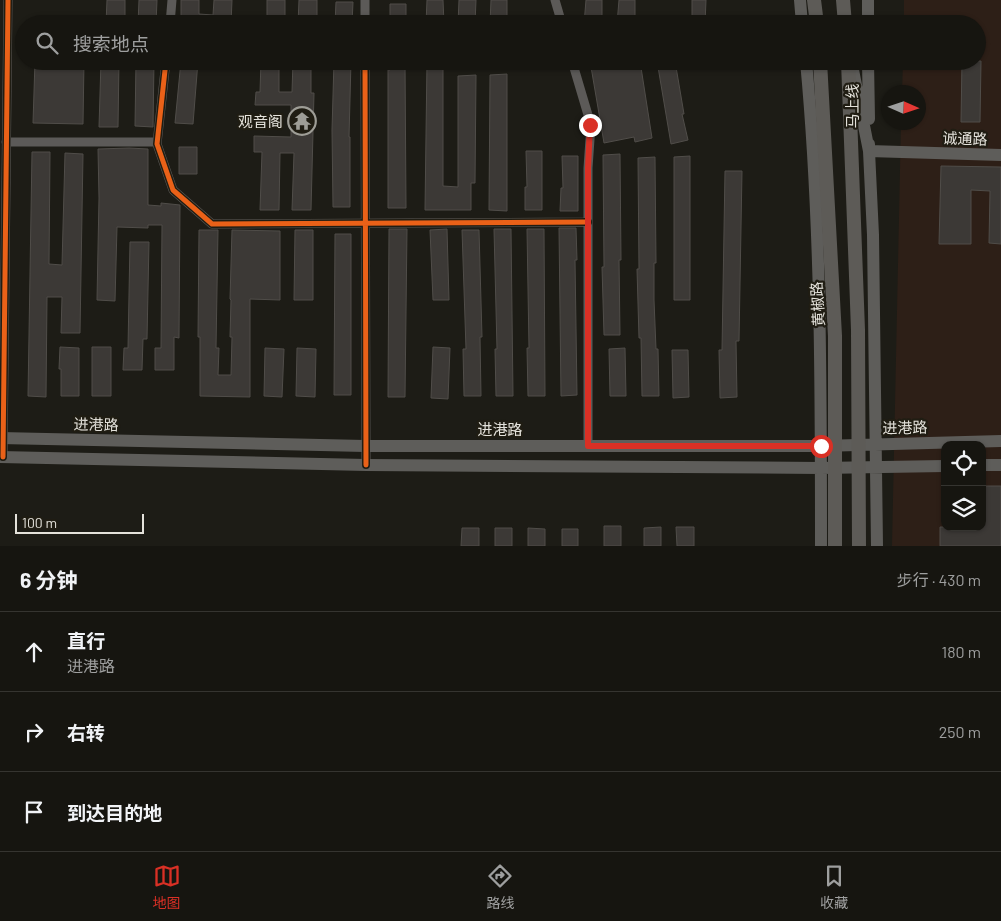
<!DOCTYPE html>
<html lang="zh">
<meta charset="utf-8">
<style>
body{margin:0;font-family:Barlow,"Noto Sans SC",sans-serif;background:#1f1e19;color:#f1f3f6}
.controls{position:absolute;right:15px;bottom:15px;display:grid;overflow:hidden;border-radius:10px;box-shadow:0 1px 4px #0004}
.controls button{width:45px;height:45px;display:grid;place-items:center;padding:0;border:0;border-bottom:1px solid #353430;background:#161510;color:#f1f3f6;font:25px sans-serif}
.compass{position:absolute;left:881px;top:85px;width:45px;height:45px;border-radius:50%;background:#161510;box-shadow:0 1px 4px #0004;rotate:93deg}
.scale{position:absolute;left:15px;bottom:12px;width:129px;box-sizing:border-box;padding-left:5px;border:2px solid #e4e2db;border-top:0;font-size:14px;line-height:18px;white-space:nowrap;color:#e4e2db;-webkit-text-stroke:4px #201d13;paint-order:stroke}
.stop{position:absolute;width:15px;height:15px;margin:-11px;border:4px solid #d93025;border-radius:50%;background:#fff}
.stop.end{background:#d93025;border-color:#fff;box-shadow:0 1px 5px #0008}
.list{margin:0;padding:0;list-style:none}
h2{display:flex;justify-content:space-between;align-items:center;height:65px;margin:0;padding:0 20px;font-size:21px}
h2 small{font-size:16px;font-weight:400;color:#9e9f9f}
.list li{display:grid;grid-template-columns:32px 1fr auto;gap:15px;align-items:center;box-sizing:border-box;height:80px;padding:0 20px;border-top:1px solid #353430}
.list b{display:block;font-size:19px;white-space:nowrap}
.list p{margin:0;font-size:16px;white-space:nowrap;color:#9e9f9f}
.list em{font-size:16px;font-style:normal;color:#9e9f9f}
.icon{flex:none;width:28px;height:28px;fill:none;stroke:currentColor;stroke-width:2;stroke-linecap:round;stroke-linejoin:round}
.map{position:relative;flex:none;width:1001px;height:546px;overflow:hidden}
.search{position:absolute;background:#161510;box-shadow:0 1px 4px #0004;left:15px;right:15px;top:15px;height:55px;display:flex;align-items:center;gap:12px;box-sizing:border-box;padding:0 18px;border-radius:28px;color:#9e9f9f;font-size:19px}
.sheet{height:305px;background:#161510}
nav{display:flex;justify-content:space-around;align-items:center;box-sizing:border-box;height:70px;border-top:1px solid #353430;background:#161510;font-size:14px;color:#9e9f9f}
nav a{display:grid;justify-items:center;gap:2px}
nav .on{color:#d93025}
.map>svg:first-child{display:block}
.industrial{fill:#2d1f17;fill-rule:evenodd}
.building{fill:#3c3936;stroke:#504d49}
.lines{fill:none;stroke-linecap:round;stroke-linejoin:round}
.street{stroke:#5c5a58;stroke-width:9}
.secondary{stroke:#5e5d5a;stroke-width:12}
.primary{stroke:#5d5b57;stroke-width:14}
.cycleway-casing{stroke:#201d13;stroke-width:8}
.cycleway{stroke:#ea6118;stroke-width:5}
.route{stroke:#d93025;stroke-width:6}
.labels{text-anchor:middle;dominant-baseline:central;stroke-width:4.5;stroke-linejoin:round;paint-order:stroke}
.street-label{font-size:15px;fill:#e4e2db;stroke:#201d13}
.poi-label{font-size:15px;fill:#e4e2db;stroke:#201d13;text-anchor:end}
</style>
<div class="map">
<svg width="1001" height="546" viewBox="0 0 1001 546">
<rect width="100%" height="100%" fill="#1d1c16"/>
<path class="industrial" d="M904,0H1001V546H892L901,123L918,122V92H902L903,61H977V24H904ZM945,445H982V527H945Z"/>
<path class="building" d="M107,0H125V24H106Z
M139,0H157L156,24H138Z
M181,0H199V14L213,15L214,0H232L231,24H181Z
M267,0H285V24H267Z
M299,0H317V24H298Z
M427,0H443L444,24H426Z
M459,0H476L475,24H458Z
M491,0H507V24H490Z
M586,0H602V24H584Z
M619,0H635V24H617Z
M692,0H706L705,24H692Z
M336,2H353L352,24H335Z
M390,4H406V24H390Z
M35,61H84L83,124L33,123Z
M101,61H119L118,127H99Z
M136,61H154L153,127L135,126Z
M181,61H198L193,124L175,123Z
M261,61H279V92H292L293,61H311V93H314L311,210H292L294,153H280L279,210H260L262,152H254V136L291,137V105H255L256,92H260Z
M334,61H351L349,137H350V207H333L332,130Z
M390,61H405L406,208H388V70H390Z
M427,61H443V186L458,187V76L476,75L475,183H471V210H425Z
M590,61H640L652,138L635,142L634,137L604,143Z
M657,61H675L684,114H682L688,140L671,144Z
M962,61H981L980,122H961Z
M507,74V211L489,210L490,75Z
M179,147H197V174H179Z
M129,148L148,149V205L161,206V203L180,205L179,338L174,337V370H155V348H161L162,225H148V228L117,227L115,301L97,300L99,198L98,149Z
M526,151H542V210H525V187H527Z
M32,152H50L49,264L62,265L65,153L83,154L80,333H61L62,297H47L46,397L28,396Z
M620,154L621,260H619L620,335H604L602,267H604L603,155Z
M562,156H578V211H560L561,188H563Z
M690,156V300H674V157Z
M655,157L656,263H654V300L656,349H658L659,396H642L641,338H639L637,269H639L638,158Z
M941,166L1001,167V244L989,243L990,191L971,190V244H939Z
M725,171H742L739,341H736L737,397L720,398L719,350H722Z
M559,228H576L577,260H575L577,395L561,396Z
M389,229H407L405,397H388Z
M447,229L449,300H433L430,230Z
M494,229H511L513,396H496L495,349H497Z
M527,229H544L545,396H528L527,348H529Z
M199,230H218L216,348H219L218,375H231L232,337H230L231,300L230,299L232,230L280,231V300L250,299V397L200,396V337H198Z
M295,230H313V300H294Z
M462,230H479L482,337H480L481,396H464L463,349H466Z
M335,234H351V395H334Z
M130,242H149L147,339H143L142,370H123L124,348H128Z
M60,347L79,348V396H61V369H59Z
M92,347H111V396H92Z
M433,347L450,348L448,399L431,398Z
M265,348L284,349L282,397L264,396Z
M297,348L316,349L315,397L296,396Z
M625,348L626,396H610L609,349Z
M672,350H688L689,397L673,398Z
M982,486H1001V546H940V527H982Z
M604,526H621V546H604Z
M661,527V546H644V528Z
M676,527H694V546H677Z
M462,528H479V546H461Z
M495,528H512V546H495Z
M528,528L545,529V546H528Z
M562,529H578V546H562Z"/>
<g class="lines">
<path class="street" d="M365,0V24
M555,0L562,24
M170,24L172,0
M166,61L157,144L173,190L212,224L588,222
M365,61L366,465
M572,61L591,125L588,168V446
M6,142H157
M3,457L8,0"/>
<path class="secondary" d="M800,0L802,24
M868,0V24
M806,61C821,223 821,384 821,546
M868,61L869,119
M852,65L869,151L873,235L877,546
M869,144V151L1001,155
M0,438L365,446H821L1001,441
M0,457L366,465L821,468L945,466
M982,465H1001"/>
<path class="primary" d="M814,0L817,24
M843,0L845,24
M820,61L835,336V546
M848,61L858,330L859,546"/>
<defs>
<path id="cycleway" d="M166,61L157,144L173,190L212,224L588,222
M365,61L366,465
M3,457L8,0"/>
</defs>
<use href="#cycleway" class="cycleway-casing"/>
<use href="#cycleway" class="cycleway"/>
</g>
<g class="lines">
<path class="route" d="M590,125L588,168V446H821"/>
</g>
<defs>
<symbol id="temple-ring" viewBox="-11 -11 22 22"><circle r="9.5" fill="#201d13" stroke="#9e9d96" stroke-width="1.5"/><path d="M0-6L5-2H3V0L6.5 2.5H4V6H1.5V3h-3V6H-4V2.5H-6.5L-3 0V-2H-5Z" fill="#9e9d96"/></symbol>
</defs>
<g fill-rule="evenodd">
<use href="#temple-ring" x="286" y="105" width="32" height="32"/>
</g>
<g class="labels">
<g class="street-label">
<text transform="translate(852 106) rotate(-90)">马上线</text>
<text transform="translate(965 138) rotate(2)">诚通路</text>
<text transform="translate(817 304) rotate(-93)">黄椒路</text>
<text transform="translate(96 424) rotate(1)">进港路</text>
<text transform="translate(905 427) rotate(-1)">进港路</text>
<text x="500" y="429">进港路</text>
</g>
<g class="poi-label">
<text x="283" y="121">观音阁</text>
</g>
</g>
</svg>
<div class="controls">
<button><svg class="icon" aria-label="locate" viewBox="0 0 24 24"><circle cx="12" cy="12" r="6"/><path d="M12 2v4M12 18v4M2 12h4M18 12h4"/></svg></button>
<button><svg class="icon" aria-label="layers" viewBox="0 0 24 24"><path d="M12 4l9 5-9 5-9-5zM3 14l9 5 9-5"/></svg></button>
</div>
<svg class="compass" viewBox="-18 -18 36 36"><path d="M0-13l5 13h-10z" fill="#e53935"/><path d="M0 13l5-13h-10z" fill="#9e9f9f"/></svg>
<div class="scale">100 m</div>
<div class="stop" style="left:821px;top:446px"></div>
<div class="stop end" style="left:590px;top:125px"></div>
<div class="search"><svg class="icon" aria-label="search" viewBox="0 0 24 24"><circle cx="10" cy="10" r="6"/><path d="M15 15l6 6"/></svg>搜索地点</div>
</div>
<section class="sheet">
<h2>6 分钟<small>步行 · 430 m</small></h2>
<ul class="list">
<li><svg class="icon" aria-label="ahead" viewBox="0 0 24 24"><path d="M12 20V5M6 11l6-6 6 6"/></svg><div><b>直行</b><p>进港路</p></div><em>180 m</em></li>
<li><svg class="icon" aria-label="right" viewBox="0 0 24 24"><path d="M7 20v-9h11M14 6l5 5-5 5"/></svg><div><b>右转</b></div><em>250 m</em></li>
<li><svg class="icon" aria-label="arrive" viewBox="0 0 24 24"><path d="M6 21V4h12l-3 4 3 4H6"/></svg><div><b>到达目的地</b></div></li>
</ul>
</section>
<nav>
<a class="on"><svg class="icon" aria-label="map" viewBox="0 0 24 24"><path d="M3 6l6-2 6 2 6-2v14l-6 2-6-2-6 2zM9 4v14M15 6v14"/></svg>地图</a>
<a><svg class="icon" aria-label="directions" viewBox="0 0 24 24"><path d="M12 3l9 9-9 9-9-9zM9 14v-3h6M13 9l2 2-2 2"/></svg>路线</a>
<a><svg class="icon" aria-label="saved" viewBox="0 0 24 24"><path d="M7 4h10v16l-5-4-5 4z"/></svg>收藏</a>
</nav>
